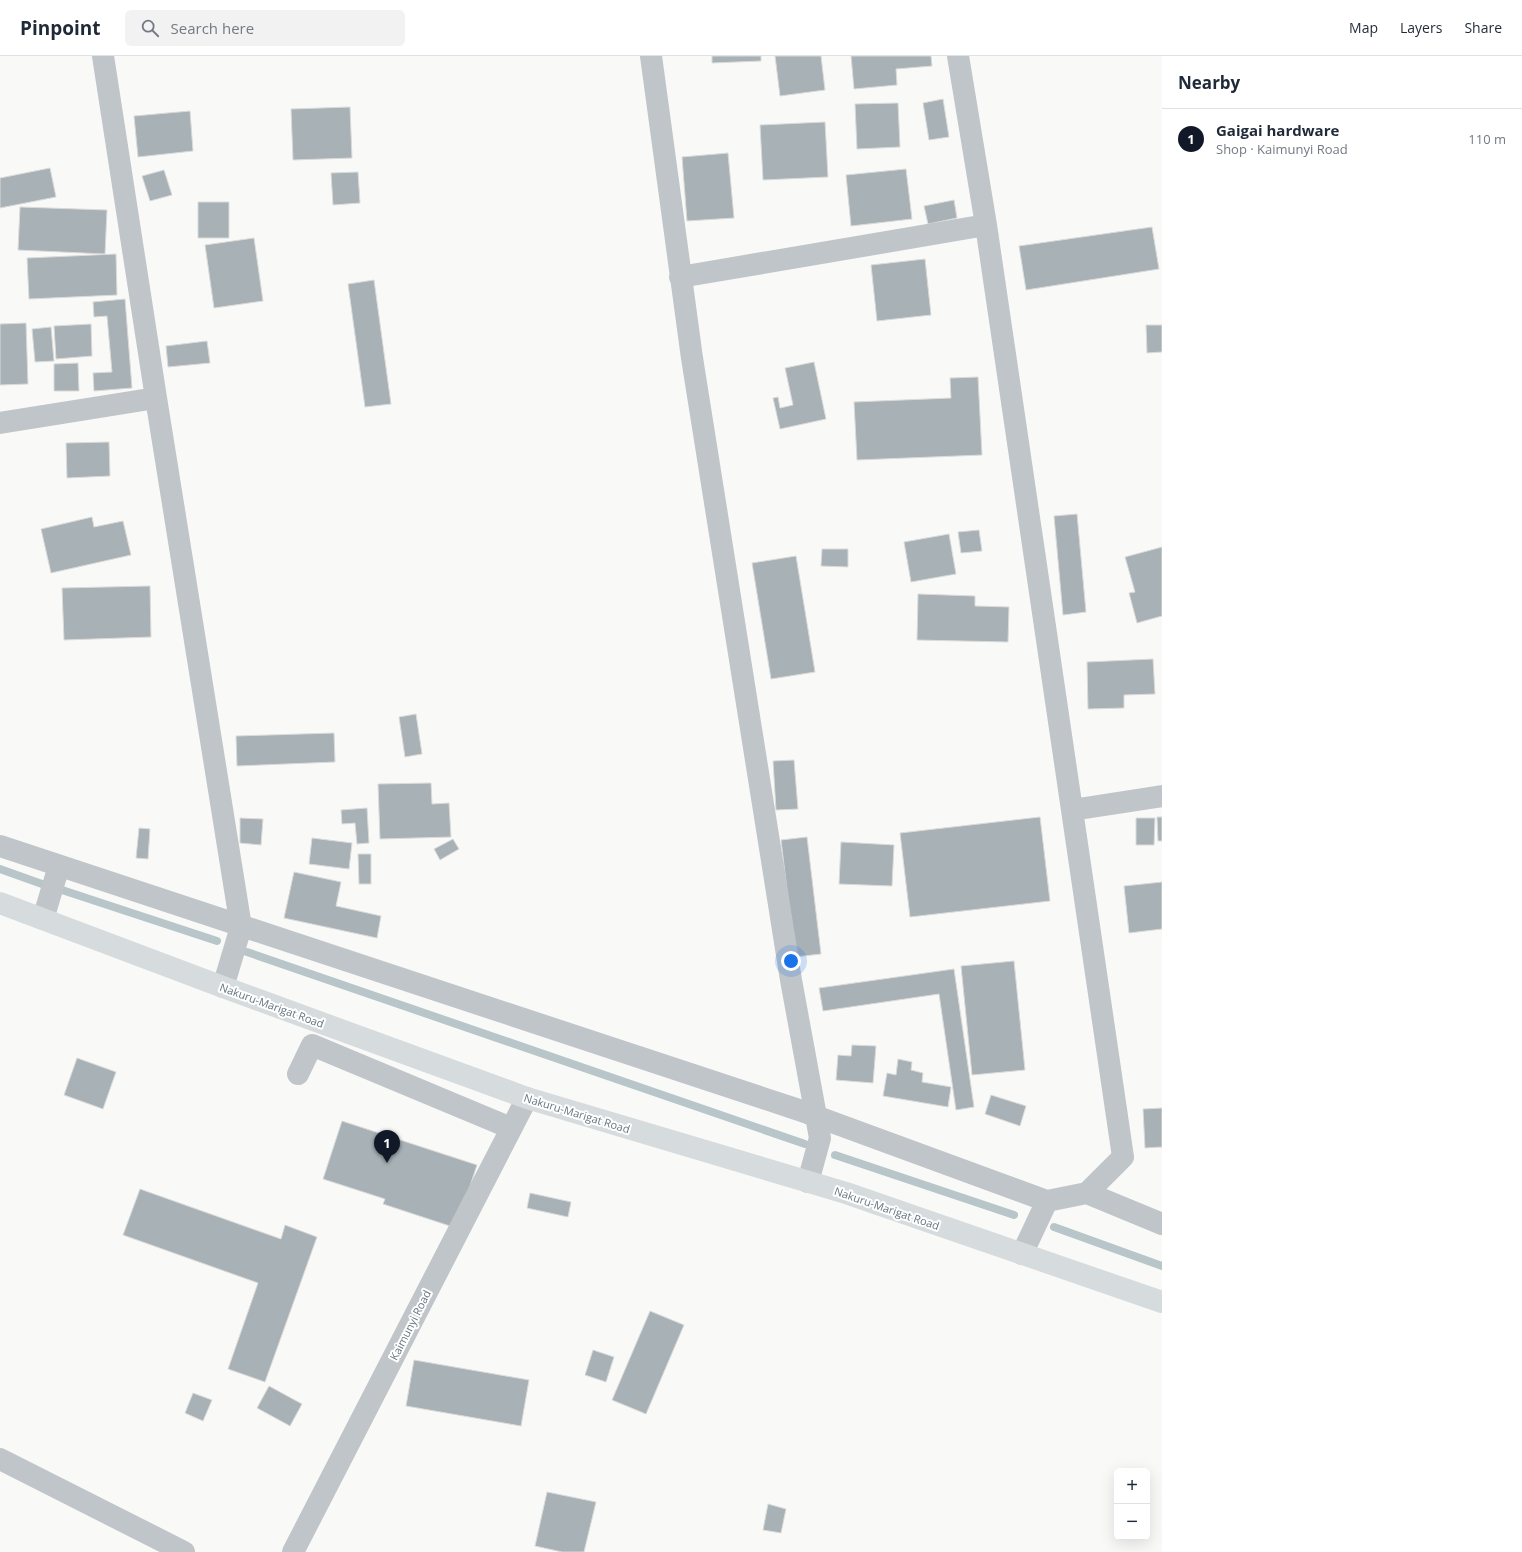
<!DOCTYPE html>
<meta charset="utf-8">
<style>
body{margin:0;font-family:"Open Sans",sans-serif;background:#f2f2f3;color:#1f2937}
.controls{position:absolute;right:12px;bottom:12px;display:grid;overflow:hidden;border-radius:6px;box-shadow:0 4px 16px #0002}
.controls button{width:36px;height:36px;display:grid;place-items:center;padding:0;border:0;border-bottom:1px solid #e0e1e3;background:#fff;color:#1f2937;font:20px sans-serif}
.you{position:absolute;left:791px;top:905px;width:14px;height:14px;margin:-10px;border:3px solid #fff;border-radius:50%;background:#1a73e8;box-shadow:0 0 0 6px #1a73e833}
.badge{display:grid;place-items:center;width:26px;height:26px;border-radius:50%;background:#111827;color:#fff;font-size:13px;font-weight:700}
.pin{position:absolute;translate:-50% -33px;filter:drop-shadow(0 1px 2px #0008)}
.pin::after{content:'';position:absolute;top:21px;width:14px;height:12px;background:inherit;clip-path:polygon(0 0,100% 0,50% 100%)}
.list{margin:0;padding:0;list-style:none}
h2{display:flex;justify-content:space-between;align-items:center;height:52px;margin:0;padding:0 16px;font-size:17px}
h2 small{font-size:13px;font-weight:400;color:#747a83}
.list li{display:grid;grid-template-columns:26px 1fr auto;gap:12px;align-items:center;box-sizing:border-box;height:60px;padding:0 16px;border-top:1px solid #e0e1e3}
.list b{display:block;font-size:15px;white-space:nowrap}
.list p{margin:0;font-size:13px;white-space:nowrap;color:#747a83}
.list em{font-size:13px;font-style:normal;color:#747a83}
.icon{flex:none;width:22px;height:22px;fill:none;stroke:currentColor;stroke-width:2;stroke-linecap:round;stroke-linejoin:round}
.map{position:relative;flex:none;width:1162px;height:1496px;overflow:hidden}
header{display:flex;align-items:center;gap:24px;box-sizing:border-box;height:56px;padding:0 20px;background:#fff;border-bottom:1px solid #e0e1e3}
header strong{font-size:19px}
nav{display:flex;gap:22px;margin-inline-start:auto;font-size:14px}
.search{width:280px;height:36px;background:#f2f2f3;display:flex;align-items:center;gap:10px;box-sizing:border-box;padding:0 14px;border-radius:6px;color:#747a83;font-size:15px}
main{display:flex}
aside{flex:1;background:#fff}
.map>svg:first-child{display:block}
.lines{fill:none;stroke-linecap:round;stroke-linejoin:round}
.stream{stroke:#b8c6c9;stroke-width:8}
.building{fill:#a7b1b6;stroke:#dbdbd9}
.minor{stroke:#c0c5c9;stroke-width:22}
.major{stroke:#d6dbde;stroke-width:22}
.labels{text-anchor:middle;dominant-baseline:central;stroke-width:4;stroke-linejoin:round;paint-order:stroke}
.street-label{font-size:11px;fill:#657781;stroke:#fff}
</style>
<header>
<strong>Pinpoint</strong>
<div class="search"><svg class="icon" aria-label="search" viewBox="0 0 24 24"><circle cx="10" cy="10" r="6"/><path d="M15 15l6 6"/></svg>Search here</div>
<nav><a>Map</a><a>Layers</a><a>Share</a></nav>
</header>
<main>
<div class="map">
<svg width="1162" height="1496" viewBox="0 0 1162 1496">
<rect width="100%" height="100%" fill="#f9f9f7"/>
<g class="lines">
<path class="stream" d="M0,813L42,828
M62,834L217,885
M247,896L805,1088
M835,1099L1014,1159
M1054,1171L1162,1210"/>
</g>
<path class="building" d="M712,0H761V5L712,7Z
M775,0H821L825,34L780,40Z
M851,0H931L932,10L896,13L897,29L854,33Z
M943,43L949,81L929,84L923,47Z
M898,47L900,91L857,93L855,48Z
M350,51L352,102L293,104L291,53Z
M190,55L193,95L138,101L134,60Z
M825,66L828,121L763,124L760,69Z
M728,97L734,162L687,165L682,101Z
M50,112L56,141L0,152V122Z
M906,113L912,163L851,170L846,119Z
M164,114L172,139L150,145L142,120Z
M358,116L360,147L333,149L331,117Z
M954,144L957,162L928,168L924,150Z
M198,146H229V182H198Z
M20,151L107,154L105,198L18,194Z
M1152,171L1159,213L1026,234L1019,190Z
M254,182L263,245L214,252L205,189Z
M116,198L117,239L29,243L27,202Z
M925,203L931,259L877,265L871,209Z
M374,224L391,348L365,351L348,228Z
M125,243L132,332L94,335L93,317L112,316L107,260L94,261L93,246Z
M26,267L28,328L0,329V268Z
M91,268L92,300L56,303L54,270Z
M1146,269H1162V296L1147,297Z
M51,271L54,305L35,306L32,273Z
M207,285L210,307L168,311L166,290Z
M814,306L826,363L780,373L773,342L778,341L780,352L793,349L785,312Z
M78,307L79,335H54V308Z
M978,321L982,399L857,404L854,346L951,342L950,322Z
M109,386L110,420L67,422L66,387Z
M1077,458L1086,556L1063,559L1054,460Z
M92,461L94,471L123,465L131,499L51,517L41,473Z
M979,474L982,495L961,497L958,476Z
M949,478L956,518L911,526L904,486Z
M1162,491V560L1137,567L1129,537L1135,536L1125,501Z
M822,493H848V511L821,510Z
M796,500L815,616L771,623L752,507Z
M150,530L151,581L64,584L62,532Z
M918,538L975,540V550L1009,551L1008,586L917,584Z
M1153,603L1155,638L1124,639V652L1088,653L1087,606Z
M416,658L422,698L405,701L399,661Z
M334,677L335,706L237,710L236,680Z
M794,704L798,753L776,754L773,705Z
M431,727L432,748L449,747L451,781L380,783L378,728Z
M367,752L369,787L357,788L355,767L342,768L341,754Z
M1040,761L1050,845L910,861L900,777Z
M1157,761H1162V785H1158Z
M240,762L263,763L261,789L240,787Z
M1136,762H1155L1154,789H1136Z
M139,772L150,773L148,803L136,802Z
M807,781L821,898L795,901L781,784Z
M312,782L352,787L349,813L309,808Z
M453,783L459,793L440,804L434,793Z
M841,786L894,789L892,830L839,828Z
M358,798H371V828H359Z
M294,816L341,826L336,850L381,860L377,882L284,862Z
M1162,826V873L1129,877L1124,830Z
M1014,905L1025,1014L972,1019L961,910Z
M954,913L974,1051L956,1054L939,938L823,955L819,932Z
M852,989L876,990L873,1027L836,1024L838,999L851,1000Z
M77,1002L116,1016L103,1053L64,1039Z
M898,1003L912,1006L911,1014L923,1017L922,1026L951,1031L948,1051L883,1040L887,1017L896,1019Z
M991,1039L1026,1050L1020,1070L985,1058Z
M1162,1052V1091L1145,1092L1143,1053Z
M342,1065L477,1109L456,1172L383,1148L385,1143L323,1123Z
M140,1133L281,1183L285,1169L317,1181L265,1326L228,1313L258,1227L123,1179Z
M530,1137L571,1146L568,1161L527,1152Z
M650,1255L684,1269L646,1358L612,1344Z
M593,1294L614,1301L606,1326L585,1319Z
M414,1304L529,1324L521,1370L406,1350Z
M269,1330L302,1348L290,1370L257,1352Z
M193,1337L212,1344L203,1365L185,1357Z
M547,1436L596,1446L584,1496H562L535,1490Z
M768,1448L786,1453L781,1477L763,1474Z"/>
<g class="lines">
<path class="minor" d="M103,0L156,342L241,871L223,931
M651,0L692,302L791,924L820,1082L808,1126
M958,0L986,169L1123,1101L1087,1137L1047,1145L1022,1198
M680,221L986,169
M0,367L156,342
M1072,754L1162,740
M0,790L799,1054L1047,1145
M43,863L59,810
M298,1018L312,989L511,1072
M1087,1137L1162,1168
M0,1403L184,1496
M293,1496L527,1042"/>
<path class="major" d="M0,847L223,931L527,1042L846,1137L1162,1246"/>
</g>
<g class="labels">
<g class="street-label">
<text transform="translate(272 949) rotate(20)">Nakuru-Marigat Road</text>
<text transform="translate(577 1057) rotate(17)">Nakuru-Marigat Road</text>
<text transform="translate(887 1152) rotate(19)">Nakuru-Marigat Road</text>
<text transform="translate(410 1269) rotate(-63)">Kaimunyi Road</text>
</g>
</g>
</svg>
<div class="controls">
<button>+</button>
<button>−</button>
</div>
<div class="you"></div>
<div class="pin badge" style="left:387px;top:1107px">1</div>
</div>
<aside>
<h2>Nearby<small></small></h2>
<ul class="list">
<li><span class="badge">1</span><div><b>Gaigai hardware</b><p>Shop · Kaimunyi Road</p></div><em>110 m</em></li>
</ul>
</aside>
</main>
